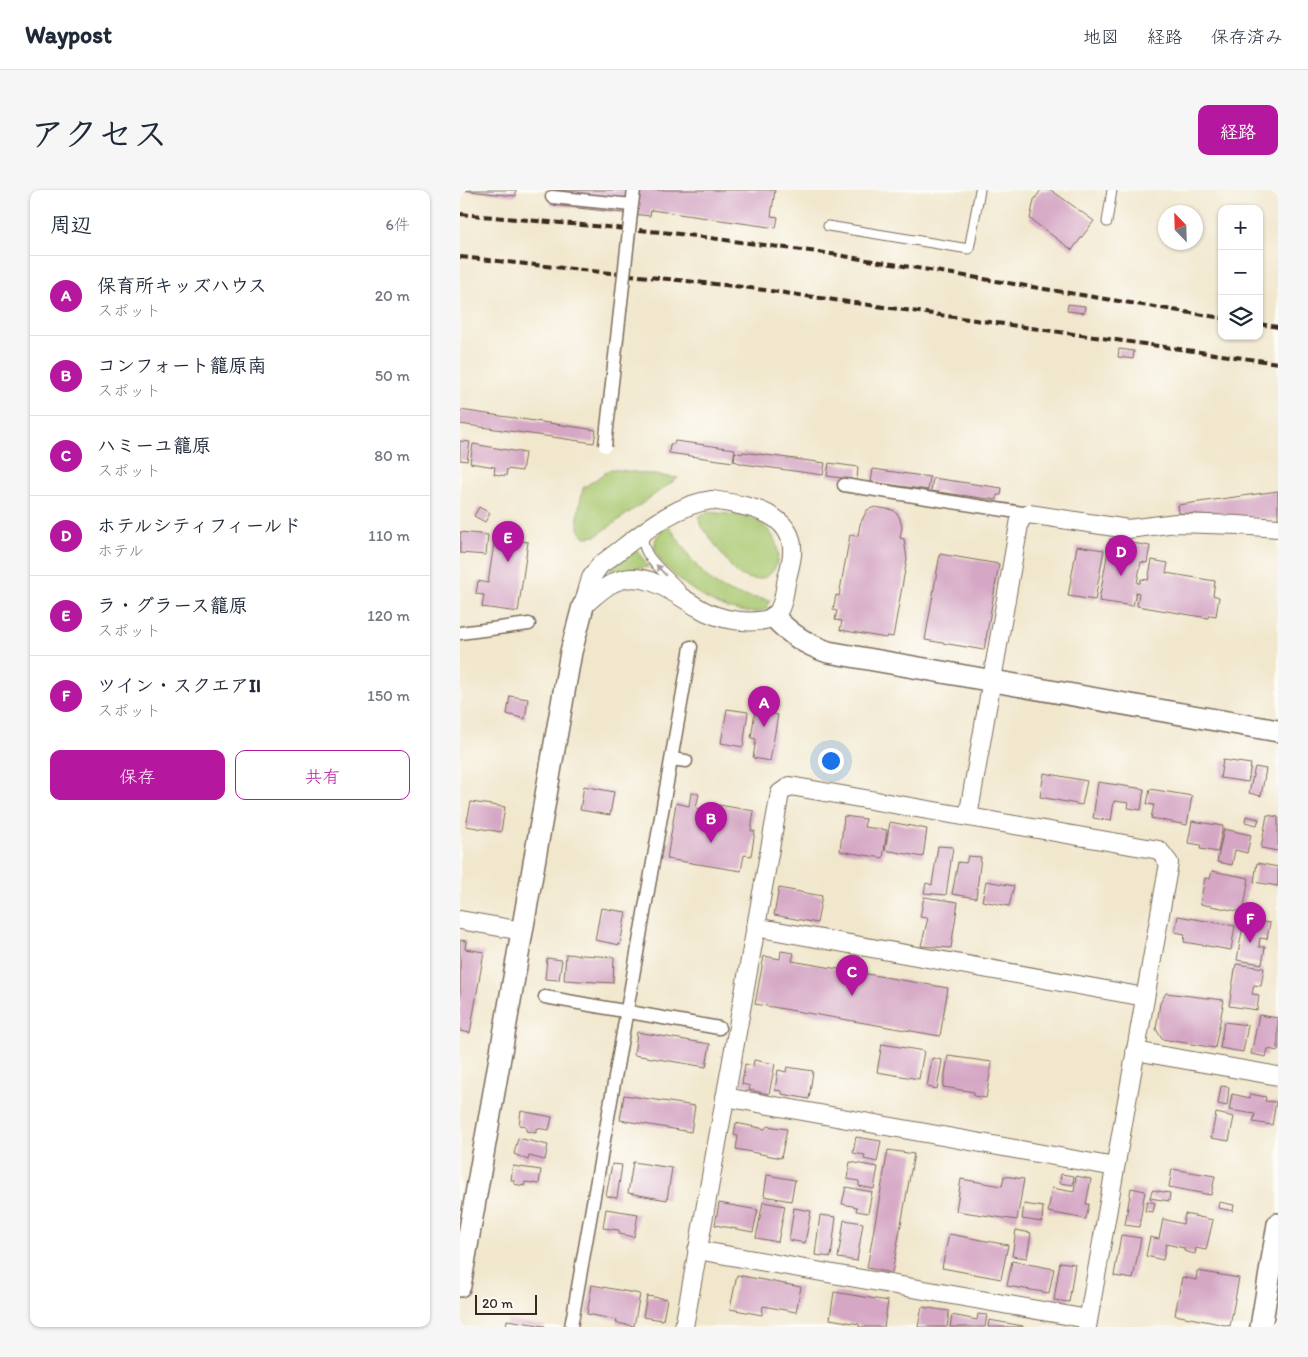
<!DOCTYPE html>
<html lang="ja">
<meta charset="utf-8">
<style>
body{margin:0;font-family:Itim,"Klee One",sans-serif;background:#f6f6f7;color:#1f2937}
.controls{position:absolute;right:15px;top:15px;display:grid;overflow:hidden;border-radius:10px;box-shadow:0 1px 4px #0004}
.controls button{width:45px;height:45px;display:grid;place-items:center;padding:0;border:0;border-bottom:1px solid #e0e1e3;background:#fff;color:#1f2937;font:25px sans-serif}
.compass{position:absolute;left:698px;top:15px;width:45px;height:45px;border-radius:50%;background:#fff;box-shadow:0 1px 4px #0004;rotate:337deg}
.scale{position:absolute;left:15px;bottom:12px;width:62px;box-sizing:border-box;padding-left:5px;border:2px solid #3b2a1e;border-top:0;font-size:14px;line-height:18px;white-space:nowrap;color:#3b2a1e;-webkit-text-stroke:4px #fdfcf7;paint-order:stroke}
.you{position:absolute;left:370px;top:570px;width:18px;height:18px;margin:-12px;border:4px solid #fff;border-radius:50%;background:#1a73e8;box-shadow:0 0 0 8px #1a73e833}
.badge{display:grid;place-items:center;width:32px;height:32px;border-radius:50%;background:#b5179e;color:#fff;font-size:16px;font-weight:700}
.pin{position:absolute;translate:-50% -41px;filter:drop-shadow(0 1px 2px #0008)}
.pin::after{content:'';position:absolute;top:26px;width:18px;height:15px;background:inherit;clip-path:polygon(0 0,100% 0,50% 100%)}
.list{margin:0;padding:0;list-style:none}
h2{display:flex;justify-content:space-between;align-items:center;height:65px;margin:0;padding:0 20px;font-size:21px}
h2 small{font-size:16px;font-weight:400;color:#747a83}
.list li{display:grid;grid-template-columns:32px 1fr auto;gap:15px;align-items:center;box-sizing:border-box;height:80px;padding:0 20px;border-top:1px solid #e0e1e3}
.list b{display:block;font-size:19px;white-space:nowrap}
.list p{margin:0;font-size:16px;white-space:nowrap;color:#747a83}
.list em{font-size:16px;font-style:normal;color:#747a83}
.actions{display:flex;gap:10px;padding:15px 20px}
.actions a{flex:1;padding:11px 0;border:1px solid #b5179e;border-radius:10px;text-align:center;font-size:18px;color:#b5179e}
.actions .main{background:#b5179e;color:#fff}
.icon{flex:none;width:28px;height:28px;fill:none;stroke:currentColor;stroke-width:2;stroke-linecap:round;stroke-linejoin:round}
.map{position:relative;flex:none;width:818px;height:1137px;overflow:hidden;border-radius:10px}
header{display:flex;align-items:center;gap:30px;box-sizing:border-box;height:70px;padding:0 25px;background:#fff;border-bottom:1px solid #e0e1e3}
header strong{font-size:24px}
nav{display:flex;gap:28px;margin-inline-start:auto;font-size:18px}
.intro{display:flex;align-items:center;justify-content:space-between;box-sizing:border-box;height:120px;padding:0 30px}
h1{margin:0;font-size:35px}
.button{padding:12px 22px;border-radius:10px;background:#b5179e;color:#fff;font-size:18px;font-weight:700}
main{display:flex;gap:30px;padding:0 30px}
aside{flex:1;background:#fff;border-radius:10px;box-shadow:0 1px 4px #0004}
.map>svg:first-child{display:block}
.green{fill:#a8c76e;stroke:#727846}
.building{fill:#d5a7c5}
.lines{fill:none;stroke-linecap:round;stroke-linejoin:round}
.service-casing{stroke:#7b6c5b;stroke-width:11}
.pedestrian-casing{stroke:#7b6c5b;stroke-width:15}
.minor-casing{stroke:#7b6c5b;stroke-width:20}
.tertiary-casing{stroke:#7b6c5b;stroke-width:24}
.service{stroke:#fff;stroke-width:9}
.pedestrian{stroke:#fff;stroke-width:12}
.minor{stroke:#fff;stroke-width:18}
.tertiary{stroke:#fff;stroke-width:21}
.rail{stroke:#3b2a1e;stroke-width:4;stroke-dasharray:8 4;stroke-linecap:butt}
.pedestrian-bridge-casing{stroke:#7b6c5b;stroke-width:15;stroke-linecap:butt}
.pedestrian-bridge{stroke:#fff;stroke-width:12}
.oneway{fill:#a79f9a}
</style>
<header>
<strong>Waypost</strong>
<nav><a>地図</a><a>経路</a><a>保存済み</a></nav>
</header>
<div class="intro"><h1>アクセス</h1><a class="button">経路</a></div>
<main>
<aside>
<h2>周辺<small>6件</small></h2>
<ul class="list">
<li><span class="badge">A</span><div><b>保育所キッズハウス</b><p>スポット</p></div><em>20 m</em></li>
<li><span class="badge">B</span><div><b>コンフォート籠原南</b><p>スポット</p></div><em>50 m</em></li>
<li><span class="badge">C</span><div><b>ハミーユ籠原</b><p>スポット</p></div><em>80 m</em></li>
<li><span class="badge">D</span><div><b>ホテルシティフィールド</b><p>ホテル</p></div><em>110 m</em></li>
<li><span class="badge">E</span><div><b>ラ・グラース籠原</b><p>スポット</p></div><em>120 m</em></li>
<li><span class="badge">F</span><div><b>ツイン・スクエアII</b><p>スポット</p></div><em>150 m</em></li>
</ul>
<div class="actions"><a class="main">保存</a><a>共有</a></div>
</aside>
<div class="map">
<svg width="818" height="1137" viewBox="0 0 818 1137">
<rect width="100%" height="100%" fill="#fdfcf7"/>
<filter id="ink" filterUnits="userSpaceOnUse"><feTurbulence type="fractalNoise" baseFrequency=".02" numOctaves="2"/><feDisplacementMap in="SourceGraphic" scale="10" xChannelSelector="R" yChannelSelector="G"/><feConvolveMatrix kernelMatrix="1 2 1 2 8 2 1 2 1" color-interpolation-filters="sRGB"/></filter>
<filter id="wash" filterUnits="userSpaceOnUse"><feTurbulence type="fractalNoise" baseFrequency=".0096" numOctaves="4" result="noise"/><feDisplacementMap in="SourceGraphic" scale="20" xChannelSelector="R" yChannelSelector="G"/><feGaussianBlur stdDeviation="1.12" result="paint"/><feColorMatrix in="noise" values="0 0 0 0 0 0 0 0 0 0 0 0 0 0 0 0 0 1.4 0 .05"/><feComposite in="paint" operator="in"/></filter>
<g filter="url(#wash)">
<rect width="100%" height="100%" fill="#f1e7cd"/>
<path class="green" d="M151,279L218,288L136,346L126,347C111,338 121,313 123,298Z
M248,322C263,324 284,324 297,331C335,353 317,409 275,382L240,334L239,326Z
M209,336C226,360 242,392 272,403C284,407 298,408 310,410L306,419L299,422C287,423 272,420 261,416C243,409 192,375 195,354C195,345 202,341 209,336Z
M177,360L188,377L150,381V379Z"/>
<g id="blocks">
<path class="building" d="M0,0H56V6Z
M93,0H315L311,26L318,27L316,38L191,20L190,26L91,15Z
M581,0H591L634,31L612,60L570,29L574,10Z
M608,114L625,116L624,123L607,121Z
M659,159L674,161L673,169L658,167Z
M0,220L136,240L134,253L0,234Z
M0,251L10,252L7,271L0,270Z
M215,251L275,259L273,272L209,263L210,254H214Z
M13,254L65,263L62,281L47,279L46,286L34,284L35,277L10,273Z
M275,262L282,264L283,262L365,273L363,285L283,274L274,271Z
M369,273L398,277L397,290L367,286Z
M413,279L470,287L468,300L411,292Z
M473,288L542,298L541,305H537V310L471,301Z
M818,301V329L719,323L718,315Z
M19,317L30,323L25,332L14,326Z
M415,317L433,320L439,326L442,337L440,348L444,349L447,369L433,447L427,446L426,448L380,440L382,431L375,430L377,421L373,420L376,405L379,406L390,345L398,346L400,334L407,320Z
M0,342L28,345L26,365L0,363Z
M35,347L68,352L58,422L22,417L24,405L16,404L18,391L28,393Z
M650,349L690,356L687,373L681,372L677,393H680L681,389L688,390L692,370L708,373L706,383L755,391L753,405L759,407L756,426L749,425L748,428L677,416L679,403L676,402L673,416L639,411Z
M617,356L644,360L635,410L608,406Z
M480,364L539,374L524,460L465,450Z
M50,506L68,509L65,529L47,524Z
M267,519L288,522L283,557L261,553Z
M295,521L318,525L310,571L293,568L296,549L291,548Z
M763,570L791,574L788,592L760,588Z
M795,577L806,579L801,606L789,603Z
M584,583L627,591L622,615L580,607Z
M638,592L684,599L681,620L668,618L669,613L654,611L651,631L633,628Z
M124,596L154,602L150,625L120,620Z
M690,599L732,606L727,635L691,628L694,615L687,614Z
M231,603L239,604L236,618L258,621L259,615L294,621L291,641H295L291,666L284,665L281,681L207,669L216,613L229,616Z
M11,612L45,617L41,642L6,636Z
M807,625L818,627V661L801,658Z
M384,626L406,629L404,637L427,640L423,668L380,661Z
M786,626L799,629L797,635L785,632Z
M732,631L763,636L758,662L740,659L741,655L728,653Z
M430,632L467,639L463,667L425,660Z
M764,639L791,645L787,663L775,660L772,675L757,672Z
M478,656L493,657L486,705L464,703L466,693L472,695Z
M508,666L521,667L516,708L492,704L498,672L506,673Z
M797,673L818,677V696L794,692Z
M752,681L789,688L783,722L740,714L745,688L750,689Z
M526,691L554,696L549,716L522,711Z
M319,698L362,706L357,733L314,725Z
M464,707L498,712L491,758L461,756L468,728L460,727Z
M141,718L166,722L160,755L135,750Z
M718,726L775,736L771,760L724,752L725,744L715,742Z
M784,729L810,733L807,749L800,748L799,757H805L802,774L777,770Z
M0,750L6,751L5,759L24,762L10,843L0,841Z
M321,761L334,763L332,771L488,798L480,846L295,814L304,766L320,769Z
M106,764L154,767L153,793L104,790Z
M87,768L102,770L99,790L85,789Z
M776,774L804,778L801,796L794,795L792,804L799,805L797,820L769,816Z
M706,803L764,810L755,858L702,849L696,839L700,813Z
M799,825L818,828V861L808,859L806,867L791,864Z
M764,832L788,835L783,862L760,858Z
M177,842L250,854L246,877L174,865Z
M422,854L464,861L459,889L417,882Z
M488,866L532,872L526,908L514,906V902L483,897Z
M472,868L482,870L477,899L467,897Z
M294,870L315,874L309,904L289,900L290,896L282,894L285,874L293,876Z
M327,877L353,881L349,909L322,904V901L315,900L318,880L326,882Z
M761,896L769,897L767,916L758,914Z
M772,904L790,908V904L806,907L805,911L816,912L812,935L793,932L795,924L769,920Z
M164,905L235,916L231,942L160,930Z
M61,921L92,927L89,940L76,938V943L66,941V936L59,935Z
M756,923L774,927L769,951L751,948Z
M276,933L305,939L307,936L327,939L321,968L276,959L278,946L274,945Z
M396,947L421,951L417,972L404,969L405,965L393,963Z
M58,948L88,955L85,970L69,966L68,970L54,964Z
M428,960L454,964L432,1083L407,1078Z
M173,972L212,978L207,1010L168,1003Z
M390,972L418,977L414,999L399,996V991L387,989Z
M152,974L162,975L157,1008L146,1006Z
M53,976L81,980L79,994L65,992L64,996L54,994V990H51Z
M712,979L755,986L751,1005L709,997Z
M601,984L614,986L613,995L600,993Z
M307,985L335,990L331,1011L304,1006Z
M544,986L564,989L557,1030L496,1021L501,989L542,996Z
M616,986L631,989L626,1014H629L626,1029L588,1022L592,998L614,1002Z
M386,997L412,1002L408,1023L396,1021L397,1017L382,1014Z
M671,998L685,1001L679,1037L665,1035Z
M692,1000L710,1003L709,1011L690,1008Z
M687,1011L695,1013L693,1022L685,1021Z
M303,1012L325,1016L318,1052L296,1048Z
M759,1012L774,1015L773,1021L758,1018Z
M259,1013L298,1020L293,1042L255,1035Z
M564,1014L583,1017L582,1032L562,1029Z
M334,1018L351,1021L345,1053L329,1050Z
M146,1019L178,1024L174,1047L159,1044V1040L143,1038Z
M725,1024L753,1030L746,1060L736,1058L735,1064L724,1061V1058L706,1054L703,1070L686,1066L690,1047L699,1049L703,1029L723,1034Z
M360,1025L376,1027L371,1067L355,1065Z
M384,1030L403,1033L397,1071L378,1068Z
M556,1040L571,1043L567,1068L552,1066Z
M489,1044L548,1055L541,1089L482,1078Z
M661,1045L681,1048L673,1089L654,1086Z
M552,1071L594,1079L589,1103L547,1096Z
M600,1072L615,1074L609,1112L594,1110Z
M737,1081L779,1088L770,1136L715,1125L722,1087L736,1090Z
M277,1085L341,1097L336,1122L303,1116L302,1125L270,1119Z
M132,1095L180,1104L174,1136L156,1133L157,1130L127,1124Z
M374,1102L428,1111L424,1137H399V1134L370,1129Z
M187,1106L207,1109L203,1130L183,1127Z
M462,1117L489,1121L487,1137H458Z
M518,1124L527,1125L525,1137H490L492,1125L517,1130Z
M47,1130L85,1136V1137H46Z
M529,1130L563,1136V1137H528Z"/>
</g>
</g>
<g filter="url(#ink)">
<use href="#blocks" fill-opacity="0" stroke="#7b6c5b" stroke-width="1"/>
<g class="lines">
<defs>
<path id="service" d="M647,32L652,0
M368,36L509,59L520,0
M184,344C178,368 211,385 223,403"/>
<path id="pedestrian" d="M92,7L172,15
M171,22L174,0
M384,295L569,324
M0,443L69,434
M212,569L226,571
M85,807L259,838
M111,1137L231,457"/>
<path id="minor" d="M252,310C283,315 336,321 332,365C331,373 329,381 327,388C324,402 324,417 314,427C293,436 258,430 239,418C214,404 184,377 153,393C142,398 132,409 123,416L131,388L140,375C174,351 210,315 252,310Z
M508,627L560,329L569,324L668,339L716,333L778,335L818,338
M0,730L62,741
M295,737L685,807
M675,861L818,886
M265,907L655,977
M237,1060L628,1129
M224,1137L320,603L330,596L699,660L709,673L627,1137"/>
<path id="tertiary" d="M314,427C330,444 345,454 368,462L818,541
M0,1096L111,462L123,416
M801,1137L818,1034"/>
</defs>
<use href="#service" class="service-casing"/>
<use href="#pedestrian" class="pedestrian-casing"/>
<use href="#minor" class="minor-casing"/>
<use href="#tertiary" class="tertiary-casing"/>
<use href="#service" class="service"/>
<use href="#pedestrian" class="pedestrian"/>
<use href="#minor" class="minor"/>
<use href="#tertiary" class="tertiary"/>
<path class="rail" d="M0,24L212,43L365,63L762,128
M0,67L283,97L818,173
M799,134L818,137"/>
<defs>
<path id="pedestrian-bridge" d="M145,256L171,23"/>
</defs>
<use href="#pedestrian-bridge" class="pedestrian-bridge-casing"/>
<use href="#pedestrian-bridge" class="pedestrian-bridge"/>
</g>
<defs><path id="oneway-solid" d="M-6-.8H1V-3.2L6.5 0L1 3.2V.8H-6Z" transform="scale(1.25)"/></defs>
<use class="oneway" href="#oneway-solid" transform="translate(201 380) rotate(-133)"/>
</g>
</svg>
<div class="controls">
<button>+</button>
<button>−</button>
<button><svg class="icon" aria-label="layers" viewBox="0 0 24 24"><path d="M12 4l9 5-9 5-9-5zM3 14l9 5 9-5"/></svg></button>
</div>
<svg class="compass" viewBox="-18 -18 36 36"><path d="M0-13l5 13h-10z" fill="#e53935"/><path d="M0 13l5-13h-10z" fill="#747a83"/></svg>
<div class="scale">20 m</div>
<div class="you"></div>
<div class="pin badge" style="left:304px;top:537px">A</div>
<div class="pin badge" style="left:251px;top:653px">B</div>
<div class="pin badge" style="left:392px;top:806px">C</div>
<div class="pin badge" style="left:661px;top:386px">D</div>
<div class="pin badge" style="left:48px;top:372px">E</div>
<div class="pin badge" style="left:790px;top:753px">F</div>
</div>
</main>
